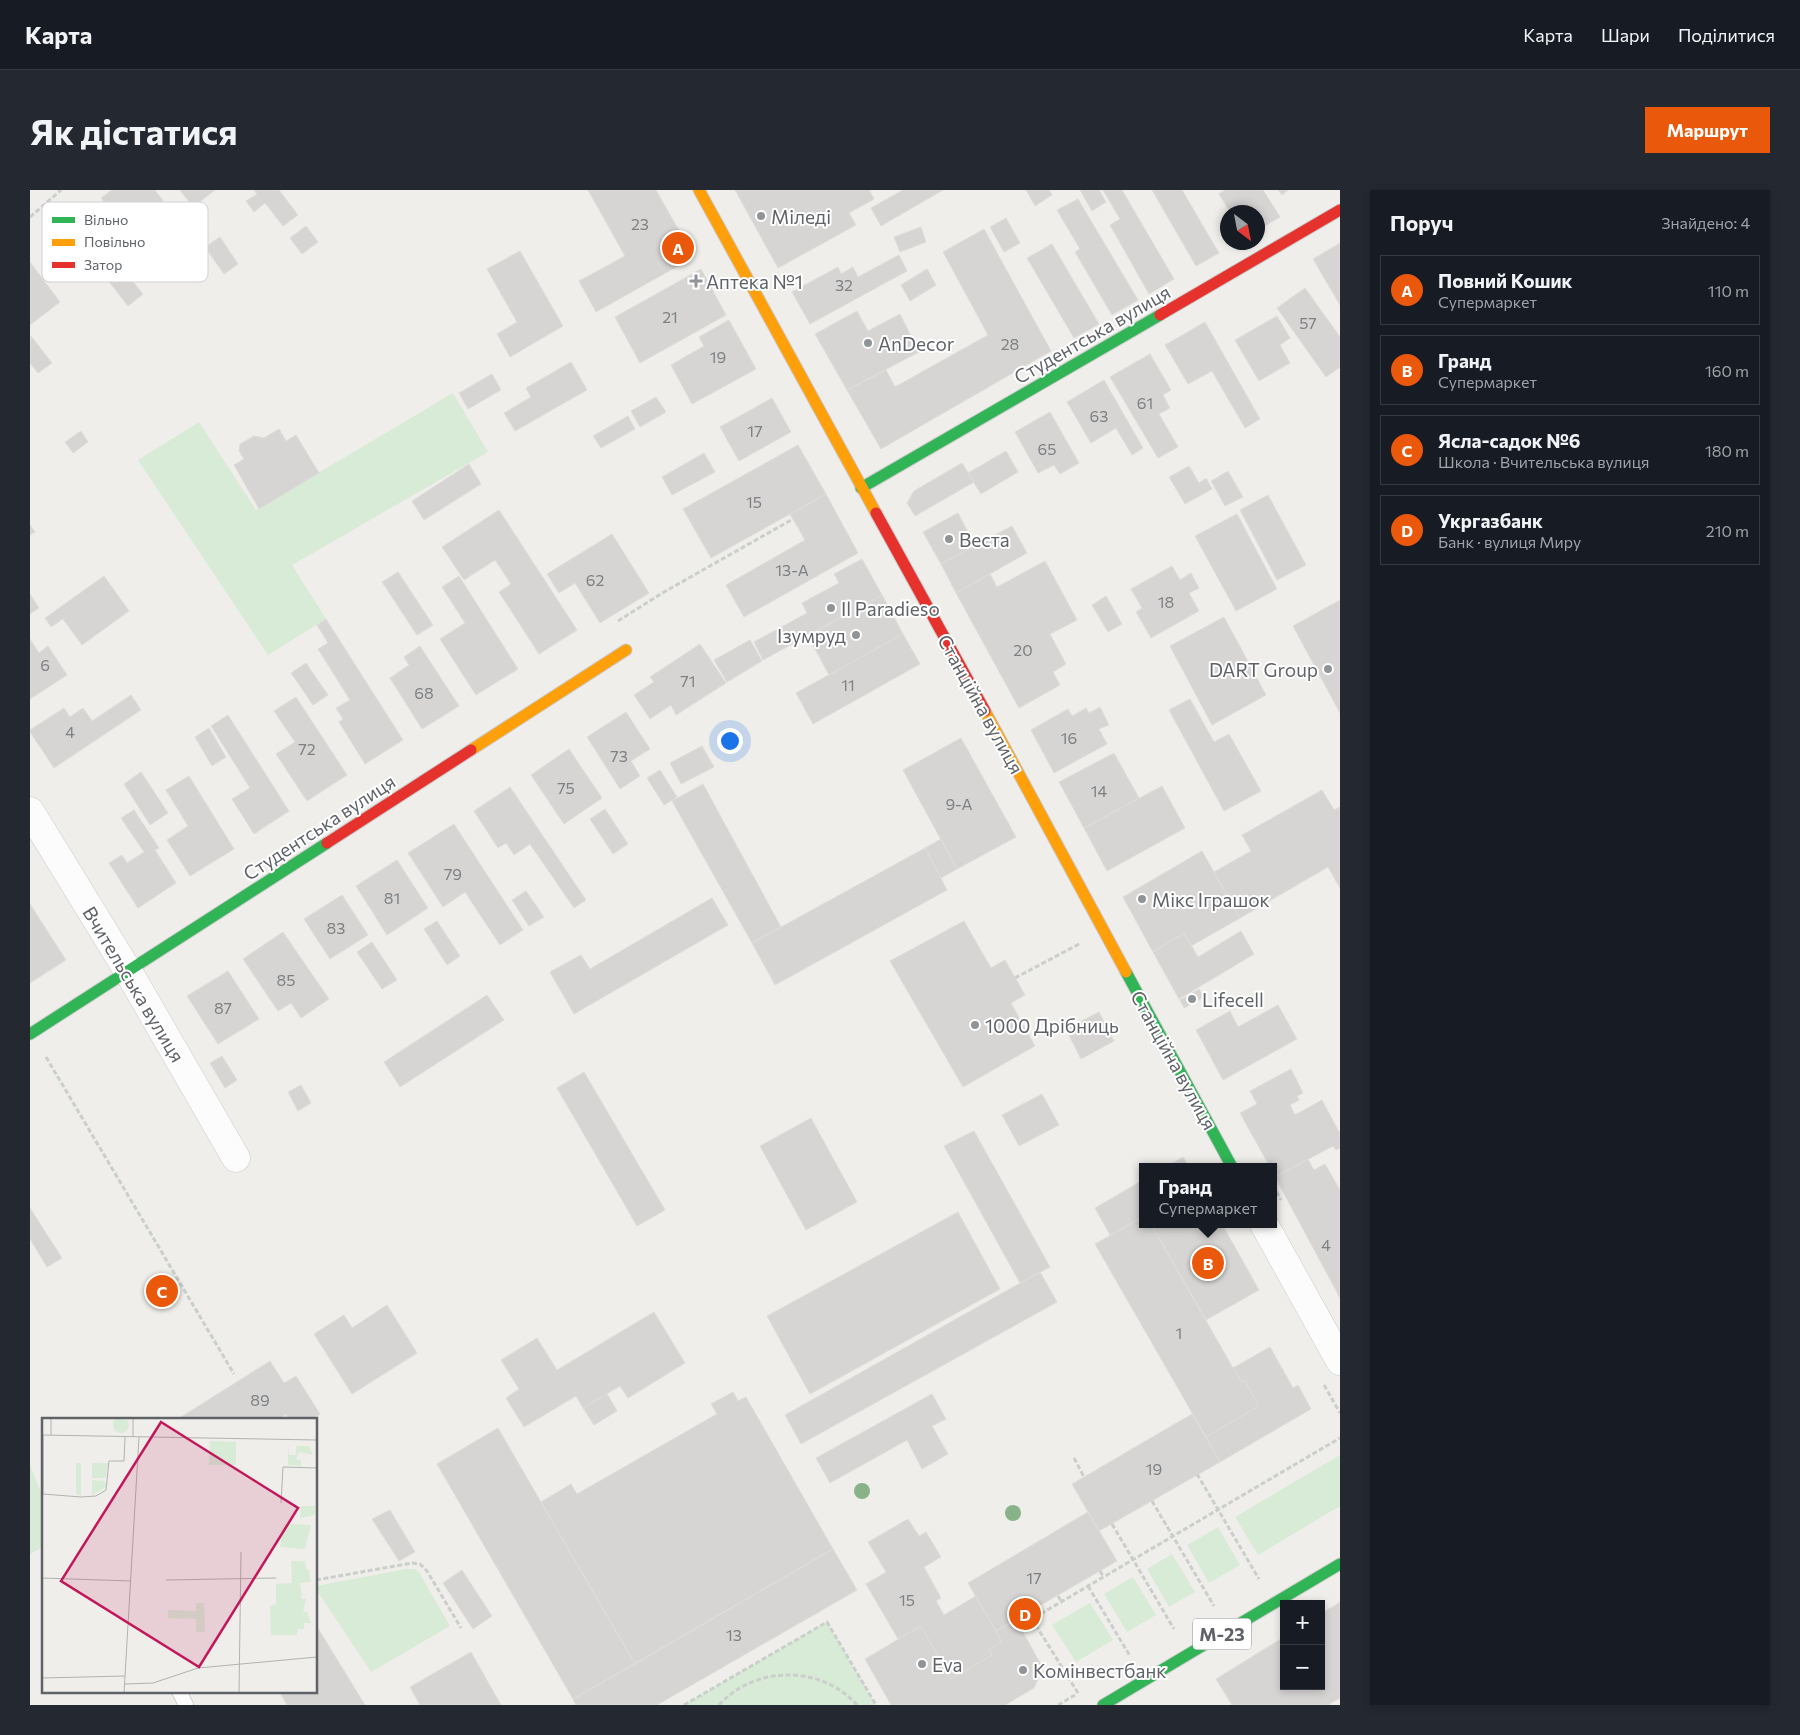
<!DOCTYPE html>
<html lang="uk">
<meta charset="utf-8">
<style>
body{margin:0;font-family:Commissioner,sans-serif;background:#242831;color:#f1f3f6}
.controls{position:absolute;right:15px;bottom:15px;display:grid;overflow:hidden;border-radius:0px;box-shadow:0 2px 8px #0003}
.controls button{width:45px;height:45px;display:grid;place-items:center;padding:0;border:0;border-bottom:1px solid #363941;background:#171b24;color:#f1f3f6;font:25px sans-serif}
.compass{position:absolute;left:1190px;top:15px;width:45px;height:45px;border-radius:50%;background:#171b24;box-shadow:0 2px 8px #0003;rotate:148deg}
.you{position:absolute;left:699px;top:550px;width:18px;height:18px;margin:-12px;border:4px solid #fff;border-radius:50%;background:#1a73e8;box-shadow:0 0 0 8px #1a73e833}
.badge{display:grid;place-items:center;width:32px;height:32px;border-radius:50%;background:#ea580c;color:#fff;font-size:16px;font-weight:700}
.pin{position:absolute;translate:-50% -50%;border:2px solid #fff;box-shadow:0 1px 5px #0006}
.popup{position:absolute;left:1109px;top:973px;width:138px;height:65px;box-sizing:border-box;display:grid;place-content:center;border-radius:0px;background:#171b24;filter:drop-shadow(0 1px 4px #0005);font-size:16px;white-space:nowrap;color:#9ea1a6}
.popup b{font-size:19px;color:#f1f3f6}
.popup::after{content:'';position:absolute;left:50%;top:100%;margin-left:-10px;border:10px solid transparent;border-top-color:#171b24}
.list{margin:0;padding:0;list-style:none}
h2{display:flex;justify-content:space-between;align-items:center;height:65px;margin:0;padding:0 20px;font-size:21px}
h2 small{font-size:16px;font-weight:400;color:#9ea1a6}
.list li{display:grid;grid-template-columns:32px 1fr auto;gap:15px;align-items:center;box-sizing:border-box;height:70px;margin:0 10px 10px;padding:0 10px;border:1px solid #363941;border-radius:0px}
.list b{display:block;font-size:19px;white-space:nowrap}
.list p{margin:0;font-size:16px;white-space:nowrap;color:#9ea1a6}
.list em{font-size:16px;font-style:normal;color:#9ea1a6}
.map{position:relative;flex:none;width:1310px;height:1515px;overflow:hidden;border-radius:0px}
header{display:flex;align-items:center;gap:30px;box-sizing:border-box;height:70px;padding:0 25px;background:#171b24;border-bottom:1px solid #363941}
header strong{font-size:24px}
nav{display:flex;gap:28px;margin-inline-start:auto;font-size:18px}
.intro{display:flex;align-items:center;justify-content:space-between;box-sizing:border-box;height:120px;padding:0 30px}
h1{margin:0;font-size:35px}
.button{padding:12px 22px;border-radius:0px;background:#ea580c;color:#fff;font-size:18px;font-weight:700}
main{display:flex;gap:30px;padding:0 30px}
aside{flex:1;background:#171b24;border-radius:0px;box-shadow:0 2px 8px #0003}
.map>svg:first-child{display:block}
.green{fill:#d8ebd6}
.building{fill:#d6d5d3;stroke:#deddd9}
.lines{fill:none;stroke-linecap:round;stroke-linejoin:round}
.lane-casing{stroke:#cbcccc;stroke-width:16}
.street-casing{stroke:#cbcccc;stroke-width:29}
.fast-casing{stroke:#cacacb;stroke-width:13}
.slow-casing{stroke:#cacacb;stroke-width:13}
.jam-casing{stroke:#cacacb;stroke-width:13}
.path{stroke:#cacfcc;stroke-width:3;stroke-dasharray:5 2.5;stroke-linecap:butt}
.lane{stroke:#fdfcfc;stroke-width:14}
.street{stroke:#fdfcfc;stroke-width:28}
.fast{stroke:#30b455;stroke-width:11}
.slow{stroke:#ff9f0a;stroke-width:11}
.jam{stroke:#e5322d;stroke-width:11}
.tree{fill:#88b388}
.poi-dot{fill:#919496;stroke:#fff;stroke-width:2}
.labels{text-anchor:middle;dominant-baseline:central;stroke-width:4;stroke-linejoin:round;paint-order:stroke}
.number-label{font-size:16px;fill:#7e8184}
.shield{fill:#fff;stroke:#8f9295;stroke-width:1}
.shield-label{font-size:18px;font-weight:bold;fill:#5f6368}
.poi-label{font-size:19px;fill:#5f6368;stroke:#fff;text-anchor:start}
.street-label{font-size:19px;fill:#5f6368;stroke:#fff}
.inset-road{fill:none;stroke:#b1b2b2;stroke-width:1}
.view{fill:#c2185b;fill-opacity:0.15;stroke:#c2185b;stroke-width:2.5}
.inset-edge{fill:none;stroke:#5f6368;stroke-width:2.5}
.key{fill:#fff;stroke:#cfd0d2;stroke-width:1}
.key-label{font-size:14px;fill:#5f6368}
</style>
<header>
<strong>Карта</strong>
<nav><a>Карта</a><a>Шари</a><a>Поділитися</a></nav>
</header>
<div class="intro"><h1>Як дістатися</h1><a class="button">Маршрут</a></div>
<main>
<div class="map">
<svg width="1310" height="1515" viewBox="0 0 1310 1515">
<rect width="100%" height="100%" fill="#efeeea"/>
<path class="green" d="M423,203L458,262L262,375L296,429L238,465L108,270L169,232L226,320Z
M1310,1265V1316L1228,1365L1205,1327Z
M0,1275L14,1310V1356L0,1364Z
M1188,1337L1210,1375L1179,1393L1157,1355Z
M1142,1364L1165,1402L1139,1417L1117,1379Z
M376,1379H384L389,1382L420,1436L341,1482L286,1399V1396Z
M1103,1387L1126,1425L1097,1442L1074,1404Z
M1060,1413L1083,1450L1046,1472L1022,1435Z
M797,1432L846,1515H654Z"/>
<path class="building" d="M82,0H125L139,19L101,47L71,8Z
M150,0H185L163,17Z
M224,0H249L268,25L253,36L235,13L224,22L216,11L227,4Z
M558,0H626L664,67L566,122L549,91L595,66Z
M705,0H839L844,9L819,23L826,35L748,78Z
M873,0H913L851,36L841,18Z
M996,0H1019L1022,5L1005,16Z
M1050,0H1069L1076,12L1062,21Z
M1073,0H1092L1144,89L1119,104L1080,35L1090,29Z
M1122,0H1152L1189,63L1166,76Z
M1195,0H1233L1250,27L1228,40V22H1200L1189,4Z
M1248,0H1258L1252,5Z
M1048,9L1108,110L1082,125L1045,62L1050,59L1027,20Z
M53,23L82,60L43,89L14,52Z
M143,26L161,49L148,58L131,35Z
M976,28L990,53L974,62L960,37Z
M276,36L288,52L272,64L260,48Z
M891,37L896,52L870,62L864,47Z
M954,39L1021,161L851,259L817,200L856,180L865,197L958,145L913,62Z
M190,47L208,74L194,84L175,57Z
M1310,53V115L1283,69Z
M1022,54L1069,134L1044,148L997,68Z
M490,61L533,136L480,167L467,144L487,132L457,79Z
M869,65L877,81L780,134L762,102L808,77L811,84L823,77L828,87Z
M0,72L30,112L0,135Z
M88,73L113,104L98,116L73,84Z
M671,79L696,125L610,173L585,127Z
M897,79L906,95L880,111L871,95Z
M1275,98L1310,147V177L1296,187L1247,118Z
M827,121L838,141L870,124L889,162L817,200L785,144Z
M1247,126L1260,148L1250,155L1260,173L1229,191L1205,150Z
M699,130L726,179L662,214L641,175L674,156L669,147Z
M1175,132L1230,229L1215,238L1182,181L1158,194L1135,155Z
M1,146L22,173L8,183L0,173Z
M1120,164L1141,200L1133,205L1140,218L1129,224L1148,257L1128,268L1080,187Z
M541,172L557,200L485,241L474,223L501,207L496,198Z
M462,184L471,200L438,219L429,203Z
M1074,190L1113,258L1102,265L1086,238L1061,253L1037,212Z
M626,207L636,222L610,237L601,221Z
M742,208L761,242L709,271L690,237Z
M1020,222L1049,273L1030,284L1024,275L1008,283L985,242Z
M598,226L605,239L571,258L563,246Z
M249,239L256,251L266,245L289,283L229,319L204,275L214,269L209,261L210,254L224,246L234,248Z
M51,241L58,252L43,263L35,252Z
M768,255L796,304L681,368L653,319Z
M976,261L988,282L951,304L938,283Z
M674,263L685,282L642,305L632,287Z
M932,273L944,292L885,326L877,313L884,301Z
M439,274L451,294L394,330L382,311Z
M1159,276L1169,293L1176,288L1182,299L1155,314L1139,287Z
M1198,281L1213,307L1195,316L1181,291Z
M796,304L828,363L714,427L696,395L775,350L760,324Z
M1238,305L1276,375L1247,390L1210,320Z
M469,320L547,440L509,464L469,402L481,394L465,370L434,390L412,357Z
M928,323L945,356L911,374L893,342Z
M1207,324L1247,399L1206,421L1165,346Z
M0,335L5,342L0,345Z
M982,336L997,363L926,403L911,374Z
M582,344L619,403L570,433L545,393L529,403L517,384Z
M832,369L852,405L733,470L724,452L777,423L772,413L809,393L804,384Z
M1015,371L1047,430L1020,444L1036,474L1023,482L1030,495L989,518L926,403L960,384L967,397Z
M1142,376L1150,390L1161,383L1169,398L1159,403L1169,421L1121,448L1106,422L1112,418L1101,399Z
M368,382L403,435L387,445L352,392Z
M74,386L99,421L52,455L33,429L21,437L15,428Z
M429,386L488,479L446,505L410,449L435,433L412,397Z
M0,404L9,418L0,424Z
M852,405L873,444L799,485L778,446Z
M1076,406L1092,434L1078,442L1062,415Z
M1310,410V523L1263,436Z
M1194,427L1236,505L1182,535L1140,456Z
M296,429L373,550L335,574L309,532L313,529L306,518L320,510L288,459L298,453L287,435Z
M873,444L890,474L783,534L766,503Z
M0,449L9,463L18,456L37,485L0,509Z
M720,450L732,471L697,492L684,470Z
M670,454L696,493L646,525L641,515L620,529L604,505L624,492L620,487Z
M390,456L429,516L392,539L360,488L379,475L374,467Z
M276,473L298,505L283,515L261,483Z
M101,505L111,520L24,578L0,542V540L34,518L40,527L53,518L62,531Z
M266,507L317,585L277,611L246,564L265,552L244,521Z
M1160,509L1184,552L1199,544L1231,601L1194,621L1139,520Z
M1070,517L1079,535L1069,539L1077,554L1024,583L1001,540L1038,519L1042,526L1056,518L1059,523Z
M596,522L620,559L601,571L610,586L590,599L557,547Z
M198,525L259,621L224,644L202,609L220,598L181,536Z
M179,538L196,567L182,576L165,547Z
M931,548L986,647L927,679L873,580Z
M672,556L684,577L651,594L640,573Z
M539,559L572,608L534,634L501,585Z
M1084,563L1109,608L1054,638L1029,592Z
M630,580L647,607L634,615L617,588Z
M111,582L138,623L120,635L94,594Z
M159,586L204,659L160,686L137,650L158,636L136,600Z
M673,594L751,737L722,753L642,611Z
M1132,596L1155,638L1077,681L1054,638Z
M480,597L556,710L544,718L500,654L484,665L476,653L468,658L444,621Z
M1292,600L1304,620L1310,617V698L1298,677L1210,728L1184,682L1221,661L1212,645Z
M575,619L598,654L583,664L560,629Z
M104,620L129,658L125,660L146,693L108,718L79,673L92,665L97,673L114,662L91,628Z
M424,634L493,740L470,755L435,702L413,717L378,663Z
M911,649L927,679L911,688L895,658Z
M895,658L917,700L745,795L722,753Z
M1172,661L1210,728L1161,756L1154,743L1123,762L1093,707Z
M367,670L398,718L357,745L326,696Z
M496,701L514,727L499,736L482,710Z
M312,705L338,745L300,769L274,729Z
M682,708L698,735L544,824L520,782L551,765L560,779Z
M0,714L36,770L0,793Z
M407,731L430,766L417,775L394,739Z
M934,731L961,778L975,770L995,805L981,813L1005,856L933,897L860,771Z
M1211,741L1224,764L1149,809L1123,762L1154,743L1168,767Z
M253,742L299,809L271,828L261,813L248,821L213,769Z
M342,752L367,790L352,799L327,762Z
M198,781L229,829L188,854L157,806Z
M1169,799L1174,807L1154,818L1150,810Z
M457,805L474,830L370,897L354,872Z
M1248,815L1267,849L1193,890L1166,840L1200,821L1208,837Z
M1069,822L1084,851L1051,869L1036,839Z
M192,866L207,890L195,898L180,873Z
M1261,879L1273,903L1267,906L1269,910L1260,915L1265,925L1292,910L1309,942L1310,941V958L1306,960L1303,956L1245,987L1243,983V977H1240L1210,923L1227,914L1220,901Z
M554,882L635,1020L607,1036L527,898Z
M271,895L281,913L268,921L258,902Z
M1012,904L1029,935L989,956L972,925Z
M781,928L827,1012L776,1040L730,956Z
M944,941L1020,1077L990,1093L914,956Z
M1153,967L1159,977H1136Z
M1278,969L1284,980L1295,974L1310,1000V1108L1245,987Z
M1113,990V1027L1080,1045L1065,1018Z
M0,1018L32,1068L17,1077L0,1049Z
M928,1022L970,1099L780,1204L737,1126Z
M1113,1027V1034H1121L1203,1178L1212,1192L1215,1191L1229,1216L1176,1247L1065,1054Z
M1121,1034H1192L1229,1100L1176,1130Z
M1010,1082L1027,1112L771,1254L755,1225Z
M357,1115L387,1163L322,1204L284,1144L314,1125L322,1138Z
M624,1122L655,1173L598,1208L590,1196L553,1218L546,1206L494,1237L476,1208L489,1199L471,1170L507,1148L527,1180Z
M1240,1157L1263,1198L1268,1195L1281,1219L1190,1272L1176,1247L1229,1216L1215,1191L1212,1192L1203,1178Z
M240,1171L254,1193L266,1186L290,1224L283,1229H258L256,1224L249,1229H148Z
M703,1202L708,1211L716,1207L803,1359L605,1474L511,1312L541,1294L547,1304L687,1224L681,1214Z
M577,1204L587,1221L564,1235L553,1218Z
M902,1204L916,1229L902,1236L918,1264L892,1279L877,1250L800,1293L786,1268Z
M1162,1224L1190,1272L1069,1341L1042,1294Z
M468,1238L605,1474L543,1509L407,1274Z
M360,1320L385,1362L369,1371L342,1329Z
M1058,1322L1087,1371L966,1441L938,1393Z
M878,1329L889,1346L896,1342L911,1367L894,1377L911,1408L906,1411L914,1425L946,1406L972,1452L959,1460L962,1465L921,1489L891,1436L868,1449L836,1394L856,1382L838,1352Z
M803,1359L827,1400L627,1515H546L543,1509Z
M432,1380L462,1426L443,1439L413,1393Z
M1310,1412V1508L1298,1515H1202L1186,1489L1254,1447V1496H1291V1424Z
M986,1430L1013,1478L1004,1498L975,1515H861L835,1469L891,1436L921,1489L962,1465L959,1460L972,1452L966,1441Z
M286,1435L335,1515H257L249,1501H286Z
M441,1462L471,1515H390L380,1497Z"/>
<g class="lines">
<defs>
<path id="lane" d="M149,1501L156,1515"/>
<path id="street" d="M0,621L98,781L206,968
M1234,1034L1310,1171"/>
<path id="fast" d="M831,298L1130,125
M1096,782L1202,977
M0,844L297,653
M1073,1515L1310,1374"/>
<path id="slow" d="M669,0L846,323
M955,521L1096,782
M441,560L596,460"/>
<path id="jam" d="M1130,125L1310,20
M846,323L955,521
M297,653L441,560"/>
</defs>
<use href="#lane" class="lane-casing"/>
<use href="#street" class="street-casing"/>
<use href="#fast" class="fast-casing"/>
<use href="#slow" class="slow-casing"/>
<use href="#jam" class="jam-casing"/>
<path class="path" d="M0,27L31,0
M588,431L634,402L763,329
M985,788L1049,754
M16,867L204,1184
M1243,995L1251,1010
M1294,1195L1310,1223
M1044,1268L1054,1287
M1167,1284L1229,1389
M1122,1311L1184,1416
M1082,1334L1144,1439
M1070,1381L1073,1386
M286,1390L382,1373L390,1374L397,1381L431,1438
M1058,1396L1100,1466
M1028,1406L1031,1411
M1048,1503L1002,1429L1310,1248
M654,1515L797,1432L846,1515
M689,1515C725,1475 792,1475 827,1515
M1028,1515L1045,1505"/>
<use href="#lane" class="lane"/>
<use href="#street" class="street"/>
<use href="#fast" class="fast"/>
<use href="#slow" class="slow"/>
<use href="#jam" class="jam"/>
</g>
<g class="tree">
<circle cx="832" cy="1301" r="8"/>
<circle cx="983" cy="1323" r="8"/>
</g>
<g class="poi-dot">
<circle cx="731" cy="26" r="5"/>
<path d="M663.5 83.5h5v5h5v5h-5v5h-5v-5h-5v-5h5z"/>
<circle cx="838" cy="153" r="5"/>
<circle cx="919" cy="349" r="5"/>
<circle cx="801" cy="418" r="5"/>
<circle cx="826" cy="445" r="5"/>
<circle cx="1298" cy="479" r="5"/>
<circle cx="1112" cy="709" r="5"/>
<circle cx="1162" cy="809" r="5"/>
<circle cx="945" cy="835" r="5"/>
<circle cx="892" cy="1474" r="5"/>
<circle cx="993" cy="1480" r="5"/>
</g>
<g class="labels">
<g class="number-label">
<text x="610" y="33">23</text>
<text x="814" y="94">32</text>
<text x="640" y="126">21</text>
<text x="1278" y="132">57</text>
<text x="980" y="153">28</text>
<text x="688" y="166">19</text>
<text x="1115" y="212">61</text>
<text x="1069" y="225">63</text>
<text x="725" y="240">17</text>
<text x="1017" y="258">65</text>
<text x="724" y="311">15</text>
<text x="762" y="379">13-А</text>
<text x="565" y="389">62</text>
<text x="1136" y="411">18</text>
<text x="993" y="459">20</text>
<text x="15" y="474">6</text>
<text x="658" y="490">71</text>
<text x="818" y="494">11</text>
<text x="394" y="502">68</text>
<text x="40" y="541">4</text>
<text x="1039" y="547">16</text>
<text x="277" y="558">72</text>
<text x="589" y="565">73</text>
<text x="536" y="597">75</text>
<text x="1069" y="600">14</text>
<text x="929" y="613">9-А</text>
<text x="423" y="683">79</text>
<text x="362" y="707">81</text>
<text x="306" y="737">83</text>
<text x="256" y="789">85</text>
<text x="193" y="817">87</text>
<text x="1296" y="1054">4</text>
<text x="1149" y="1142">1</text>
<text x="230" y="1209">89</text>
<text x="1124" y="1278">19</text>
<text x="1004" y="1387">17</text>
<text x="877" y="1409">15</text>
<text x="704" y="1444">13</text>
</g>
<rect class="shield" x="1163" y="1428.5" width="58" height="31" rx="4"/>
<g class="shield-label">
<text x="1192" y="1444">М-23</text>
</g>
<g class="poi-label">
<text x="741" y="26">Міледі</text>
<text x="676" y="91">Аптека №1</text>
<text x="848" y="153">AnDecor</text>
<text x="929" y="349">Веста</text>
<text x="811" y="418">Il Paradieso</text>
<text x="816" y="445" text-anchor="end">Ізумруд</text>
<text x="1288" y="479" text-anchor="end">DART Group</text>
<text x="1122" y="709">Мікс Іграшок</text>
<text x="1172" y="809">Lifecell</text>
<text x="955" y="835">1000 Дрібниць</text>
<text x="902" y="1474">Eva</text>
<text x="1003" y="1480">Комінвестбанк</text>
</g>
<g class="street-label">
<text transform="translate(1062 144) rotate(-30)">Студентська вулиця</text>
<text transform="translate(951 514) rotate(61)">Станційна вулиця</text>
<text transform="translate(289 637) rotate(-33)">Студентська вулиця</text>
<text transform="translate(104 794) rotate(59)">Вчительська вулиця</text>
<text transform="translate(1144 870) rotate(61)">Станційна вулиця</text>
</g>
</g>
<g transform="translate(12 1228)">
<rect width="275" height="275" fill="#efeeea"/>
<path d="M71 7a8 8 0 1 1 16 0a8 8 0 1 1-16 0ZM168,23L194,24V47H167ZM246,28L247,37H254V28H267L271,37L257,34L254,41L259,43V48L246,47ZM34,45H39V78L34,76ZM50,45H66L64,60H50ZM50,62L63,63L64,69L50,77ZM259,88H273V97L258,100ZM242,106L269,107L263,131L238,129ZM249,143H263L264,151L267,152L269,164L258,165L260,181H264L261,194H265L269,205H262V211H256L255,217H229L228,188L234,187V166L250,165ZM154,185H162L163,214H154V201L126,200V192L154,193Z" fill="#d8ebd6"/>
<path class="inset-road" d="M91,0V19M0,17L275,22M1,17V76L39,79L54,78L64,72L67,43H82L83,19M9,17V0M239,85L241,49L275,50M0,160L89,163M124,162L234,160M0,260L83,258M83,266L111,265L156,250L275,239M82,275L97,19M197,275L199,134"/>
<path class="view" d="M119,4L256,90L157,249L19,163Z"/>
<rect width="275" height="275" class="inset-edge"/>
</g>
<rect x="12" y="12" width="166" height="80" rx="8" class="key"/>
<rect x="22" y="27" width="23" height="6" fill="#30b455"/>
<rect x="22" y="49" width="23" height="7" fill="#ff9f0a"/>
<rect x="22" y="72" width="23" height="6" fill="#e5322d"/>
<g class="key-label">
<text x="54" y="35">Вільно</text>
<text x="54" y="57">Повільно</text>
<text x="54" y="80">Затор</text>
</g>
</svg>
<div class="controls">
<button>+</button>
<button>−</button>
</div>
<svg class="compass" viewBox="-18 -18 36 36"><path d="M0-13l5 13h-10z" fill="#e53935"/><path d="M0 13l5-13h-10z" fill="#9ea1a6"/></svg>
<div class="you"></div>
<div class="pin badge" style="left:648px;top:58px">A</div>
<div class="pin badge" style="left:1178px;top:1073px">B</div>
<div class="popup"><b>Гранд</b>Супермаркет</div>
<div class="pin badge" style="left:132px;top:1101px">C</div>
<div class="pin badge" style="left:995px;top:1424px">D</div>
</div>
<aside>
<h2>Поруч<small>Знайдено: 4</small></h2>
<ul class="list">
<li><span class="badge">A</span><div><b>Повний Кошик</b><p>Супермаркет</p></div><em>110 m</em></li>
<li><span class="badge">B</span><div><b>Гранд</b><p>Супермаркет</p></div><em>160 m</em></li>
<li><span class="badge">C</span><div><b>Ясла-садок №6</b><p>Школа · Вчительська вулиця</p></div><em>180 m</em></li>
<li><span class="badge">D</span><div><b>Укргазбанк</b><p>Банк · вулиця Миру</p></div><em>210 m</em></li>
</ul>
</aside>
</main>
